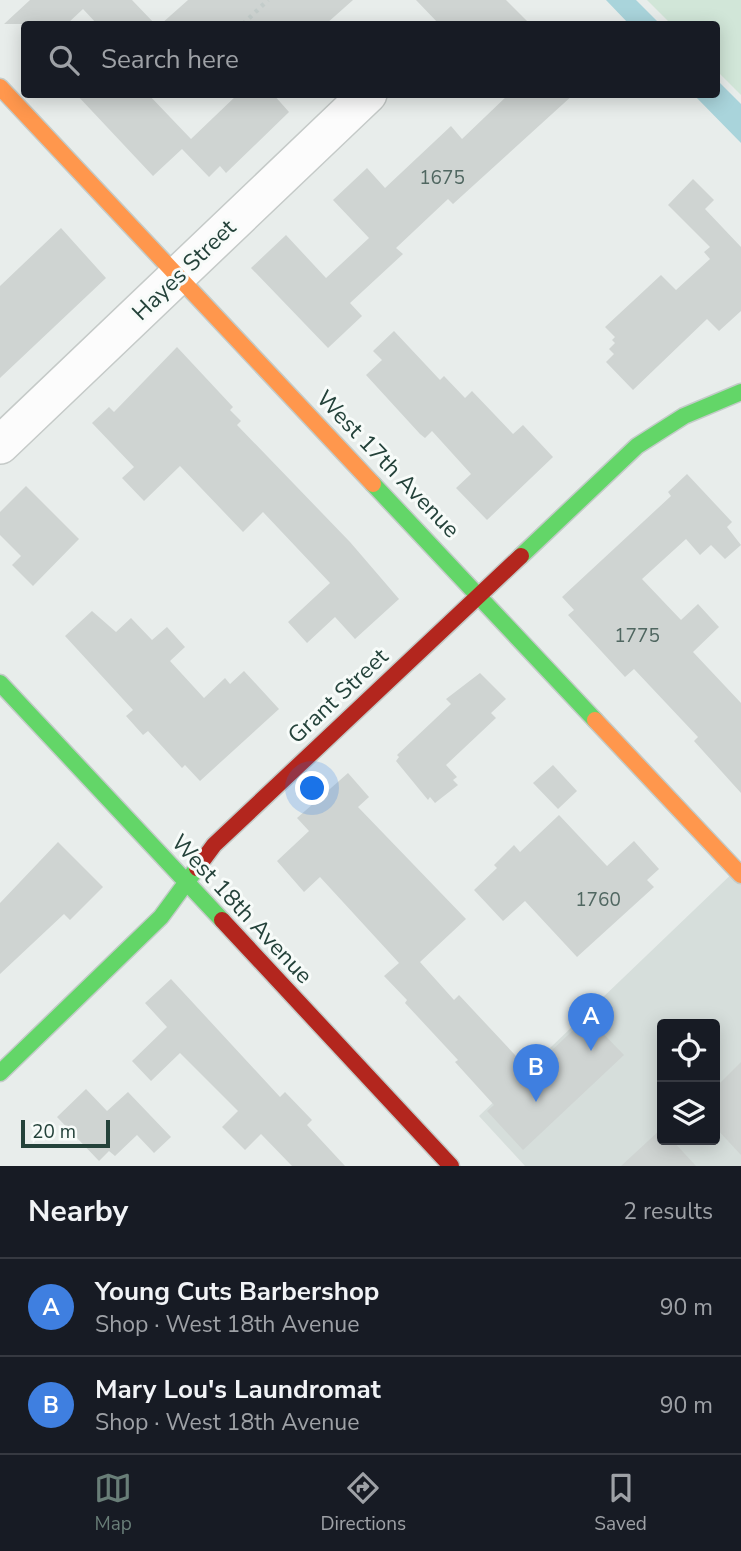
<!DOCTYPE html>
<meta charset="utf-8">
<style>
body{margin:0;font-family:"Nunito Sans",sans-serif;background:#20242c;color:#f1f3f6}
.controls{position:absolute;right:21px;bottom:21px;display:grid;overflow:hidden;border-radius:7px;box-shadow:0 4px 18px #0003}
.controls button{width:63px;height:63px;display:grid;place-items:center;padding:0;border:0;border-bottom:2px solid #363941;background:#171b24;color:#f1f3f6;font:35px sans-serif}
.scale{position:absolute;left:21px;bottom:18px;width:89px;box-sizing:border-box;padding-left:7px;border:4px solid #24423a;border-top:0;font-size:19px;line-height:24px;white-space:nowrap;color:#24423a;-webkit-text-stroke:5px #f7fbf9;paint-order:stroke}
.you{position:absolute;left:313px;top:789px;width:24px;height:24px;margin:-18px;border:5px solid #fff;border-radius:50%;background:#1a73e8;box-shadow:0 0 0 10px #1a73e833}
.badge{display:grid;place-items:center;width:46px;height:46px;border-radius:50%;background:#697e78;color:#fff;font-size:23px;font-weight:700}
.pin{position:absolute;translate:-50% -58px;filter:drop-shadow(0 2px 4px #0008)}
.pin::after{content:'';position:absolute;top:37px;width:24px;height:21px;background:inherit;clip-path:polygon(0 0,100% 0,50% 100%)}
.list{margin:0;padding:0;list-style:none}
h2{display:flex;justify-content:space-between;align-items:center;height:91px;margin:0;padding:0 28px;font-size:30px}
h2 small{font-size:23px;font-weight:400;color:#9ea1a6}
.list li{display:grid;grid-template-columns:46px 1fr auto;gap:21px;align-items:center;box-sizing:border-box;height:98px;padding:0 28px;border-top:2px solid #363941}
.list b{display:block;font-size:26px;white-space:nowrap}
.list p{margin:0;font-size:23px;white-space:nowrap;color:#9ea1a6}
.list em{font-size:23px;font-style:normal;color:#9ea1a6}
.icon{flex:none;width:38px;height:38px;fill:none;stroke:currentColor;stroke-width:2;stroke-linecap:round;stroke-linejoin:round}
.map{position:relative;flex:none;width:741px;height:1166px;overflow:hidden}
.search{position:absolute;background:#171b24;box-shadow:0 4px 18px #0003;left:21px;right:21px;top:21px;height:77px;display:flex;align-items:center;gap:18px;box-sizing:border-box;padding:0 24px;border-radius:7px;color:#9ea1a6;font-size:26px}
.sheet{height:287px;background:#171b24}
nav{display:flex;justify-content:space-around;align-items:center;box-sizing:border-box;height:98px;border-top:2px solid #363941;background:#171b24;font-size:19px;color:#9ea1a6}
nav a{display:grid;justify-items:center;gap:4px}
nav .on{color:#697e78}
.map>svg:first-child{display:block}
.built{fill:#d6dedb;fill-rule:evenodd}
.green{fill:#d1e6d8}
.water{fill:#a9d4db}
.building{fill:#cfd4d2}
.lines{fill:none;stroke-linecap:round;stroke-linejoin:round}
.street-casing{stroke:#c5cac8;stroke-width:40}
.fast-casing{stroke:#c3cbc8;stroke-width:19}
.slow-casing{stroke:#c3cbc8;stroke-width:19}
.jam-casing{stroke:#c3cbc8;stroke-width:19}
.path{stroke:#c3ccca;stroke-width:4.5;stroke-dasharray:3.5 5;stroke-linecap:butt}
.street{stroke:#fcfcfc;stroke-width:37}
.fast{stroke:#63d668;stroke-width:16}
.slow{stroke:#ff974d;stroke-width:16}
.jam{stroke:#b3261e;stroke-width:16}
.labels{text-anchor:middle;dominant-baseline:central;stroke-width:6;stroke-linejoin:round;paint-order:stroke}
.number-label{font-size:19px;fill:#506761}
.street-label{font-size:23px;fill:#24423a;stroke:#f7fbf9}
</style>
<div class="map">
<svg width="741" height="1166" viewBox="0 0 741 1166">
<rect width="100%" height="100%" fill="#e8edeb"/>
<path class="built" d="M741,865V1166H525L479,1116ZM662,1024H715V1140H662Z"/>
<path class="green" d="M647,0H741V95L717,71L716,24H671Z"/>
<path class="water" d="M606,0H636L660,24H629Z
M717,80L741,104V143L694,95L716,94Z"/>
<path class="building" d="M30,0H132L155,24H97L83,9L67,24H4Z
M188,0H353L326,24H161Z
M416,0H506L530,24H439Z
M76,94H148L191,139L238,94H273L289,112L226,173L220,166L209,177L182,149L153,176Z
M509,94H574L453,204L448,199L396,248L403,254L350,303L362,316L328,348L251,268L286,235L326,278L369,238L333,200L367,168L385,188L451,126L462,139Z
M693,179L714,200L705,209L741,247V311L719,331L707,319L633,390L606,362L614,354L609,349L615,343L612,340L615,337L605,327L661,275L676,290L710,259L704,252L710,247L668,205Z
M61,228L106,278L0,378V286Z
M394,331L440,380L444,376L465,398L472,391L513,434L523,425L553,457L487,520L456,488L471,474L432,431L425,438L420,434L366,375L382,360L373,351Z
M177,347L233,407L230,410L241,421L237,425L350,542L399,599L355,639L335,617L307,643L288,622L330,583L263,512L243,532L180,466L144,501L122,478L134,467L92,423L109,407L114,412Z
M687,474L732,522L727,527L741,545L725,559L711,545L700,555L686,539L642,579L681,620L698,604L719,627L693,652L741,703V793L694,741L698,737L634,669L625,677L568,615L574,610L562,597L671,496L668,492Z
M26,486L79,539L33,586L12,565L21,556L0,535V512Z
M92,611L116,632L131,618L152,640L167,627L185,647L170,661L204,698L225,678L230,684L244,671L279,709L200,781L185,765L182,768L148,731L143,735L126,716L133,710L65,636Z
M480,673L506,699L491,713L496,718L446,765L457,777L453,780L458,785L435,803L430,797L428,800L396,761L399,757L397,755L451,704L446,699Z
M553,765L577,791L558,809L533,783Z
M348,773L369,797L358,807L466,919L420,962L454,1000L459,995L530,1071L587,1017L624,1055L523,1150L487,1111L494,1105L455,1062L458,1060L405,1003L407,1000L384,976L399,963L320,877L304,892L277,861L309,831L297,818Z
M559,815L607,866L634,841L659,869L647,880L654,887L577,957L525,901L503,921L474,890L497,868L494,865L514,845L520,852Z
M58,842L103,887L70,920L64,914L0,974V903Z
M171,979L280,1097L285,1092L312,1120L307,1125L345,1166H292L261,1134L245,1150L222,1127L238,1111L180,1053L151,1081L132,1061L167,1027L145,1003Z
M741,1062V1155L715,1127V1088Z
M86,1089L107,1111L128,1092L171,1137L154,1153L137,1135L115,1156L109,1151L99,1161L57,1117Z
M661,1129L662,1140H672L696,1166H621Z"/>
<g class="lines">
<defs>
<path id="street" d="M0,445L368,94"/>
<path id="fast" d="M373,484L595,720
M521,556L637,446L684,416L741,392
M0,683L222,920
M0,1073L161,917L197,868"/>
<path id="slow" d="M0,87L373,484
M595,720L741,875"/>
<path id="jam" d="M197,868L214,845L521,556
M222,920L451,1166"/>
</defs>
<use href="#street" class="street-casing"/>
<use href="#fast" class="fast-casing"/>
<use href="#slow" class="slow-casing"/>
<use href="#jam" class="jam-casing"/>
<path class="path" d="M243,24L268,0"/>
<use href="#street" class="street"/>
<use href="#fast" class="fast"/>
<use href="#slow" class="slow"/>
<use href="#jam" class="jam"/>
</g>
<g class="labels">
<g class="number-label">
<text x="442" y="178">1675</text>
<text x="637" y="636">1775</text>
<text x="598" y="900">1760</text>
</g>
<g class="street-label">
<text transform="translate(184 270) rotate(-44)">Hayes Street</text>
<text transform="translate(388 464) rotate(46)">West 17th Avenue</text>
<text transform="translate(338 696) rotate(-43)">Grant Street</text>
<text transform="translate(242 909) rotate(47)">West 18th Avenue</text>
</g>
</g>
</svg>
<div class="controls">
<button><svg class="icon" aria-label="locate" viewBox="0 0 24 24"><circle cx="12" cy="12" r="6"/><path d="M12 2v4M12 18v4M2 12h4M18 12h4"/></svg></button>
<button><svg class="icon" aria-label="layers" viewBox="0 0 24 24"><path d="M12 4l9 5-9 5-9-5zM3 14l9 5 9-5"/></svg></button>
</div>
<div class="scale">20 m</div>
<div class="you"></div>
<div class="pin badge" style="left:591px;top:1051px;background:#3f7fe0">A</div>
<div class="pin badge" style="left:536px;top:1102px;background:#3f7fe0">B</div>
<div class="search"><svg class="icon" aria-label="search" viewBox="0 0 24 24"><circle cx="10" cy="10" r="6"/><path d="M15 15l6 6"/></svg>Search here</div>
</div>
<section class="sheet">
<h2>Nearby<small>2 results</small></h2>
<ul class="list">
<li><span class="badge" style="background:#3f7fe0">A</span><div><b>Young Cuts Barbershop</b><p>Shop · West 18th Avenue</p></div><em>90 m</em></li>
<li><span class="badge" style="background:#3f7fe0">B</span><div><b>Mary Lou's Laundromat</b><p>Shop · West 18th Avenue</p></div><em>90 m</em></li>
</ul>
</section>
<nav>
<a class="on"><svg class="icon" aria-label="map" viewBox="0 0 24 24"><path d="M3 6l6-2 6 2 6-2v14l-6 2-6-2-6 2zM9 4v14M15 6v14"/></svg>Map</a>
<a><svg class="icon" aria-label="directions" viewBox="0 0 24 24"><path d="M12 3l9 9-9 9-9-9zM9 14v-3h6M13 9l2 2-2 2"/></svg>Directions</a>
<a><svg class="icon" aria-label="saved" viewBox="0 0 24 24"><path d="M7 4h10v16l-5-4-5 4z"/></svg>Saved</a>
</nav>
